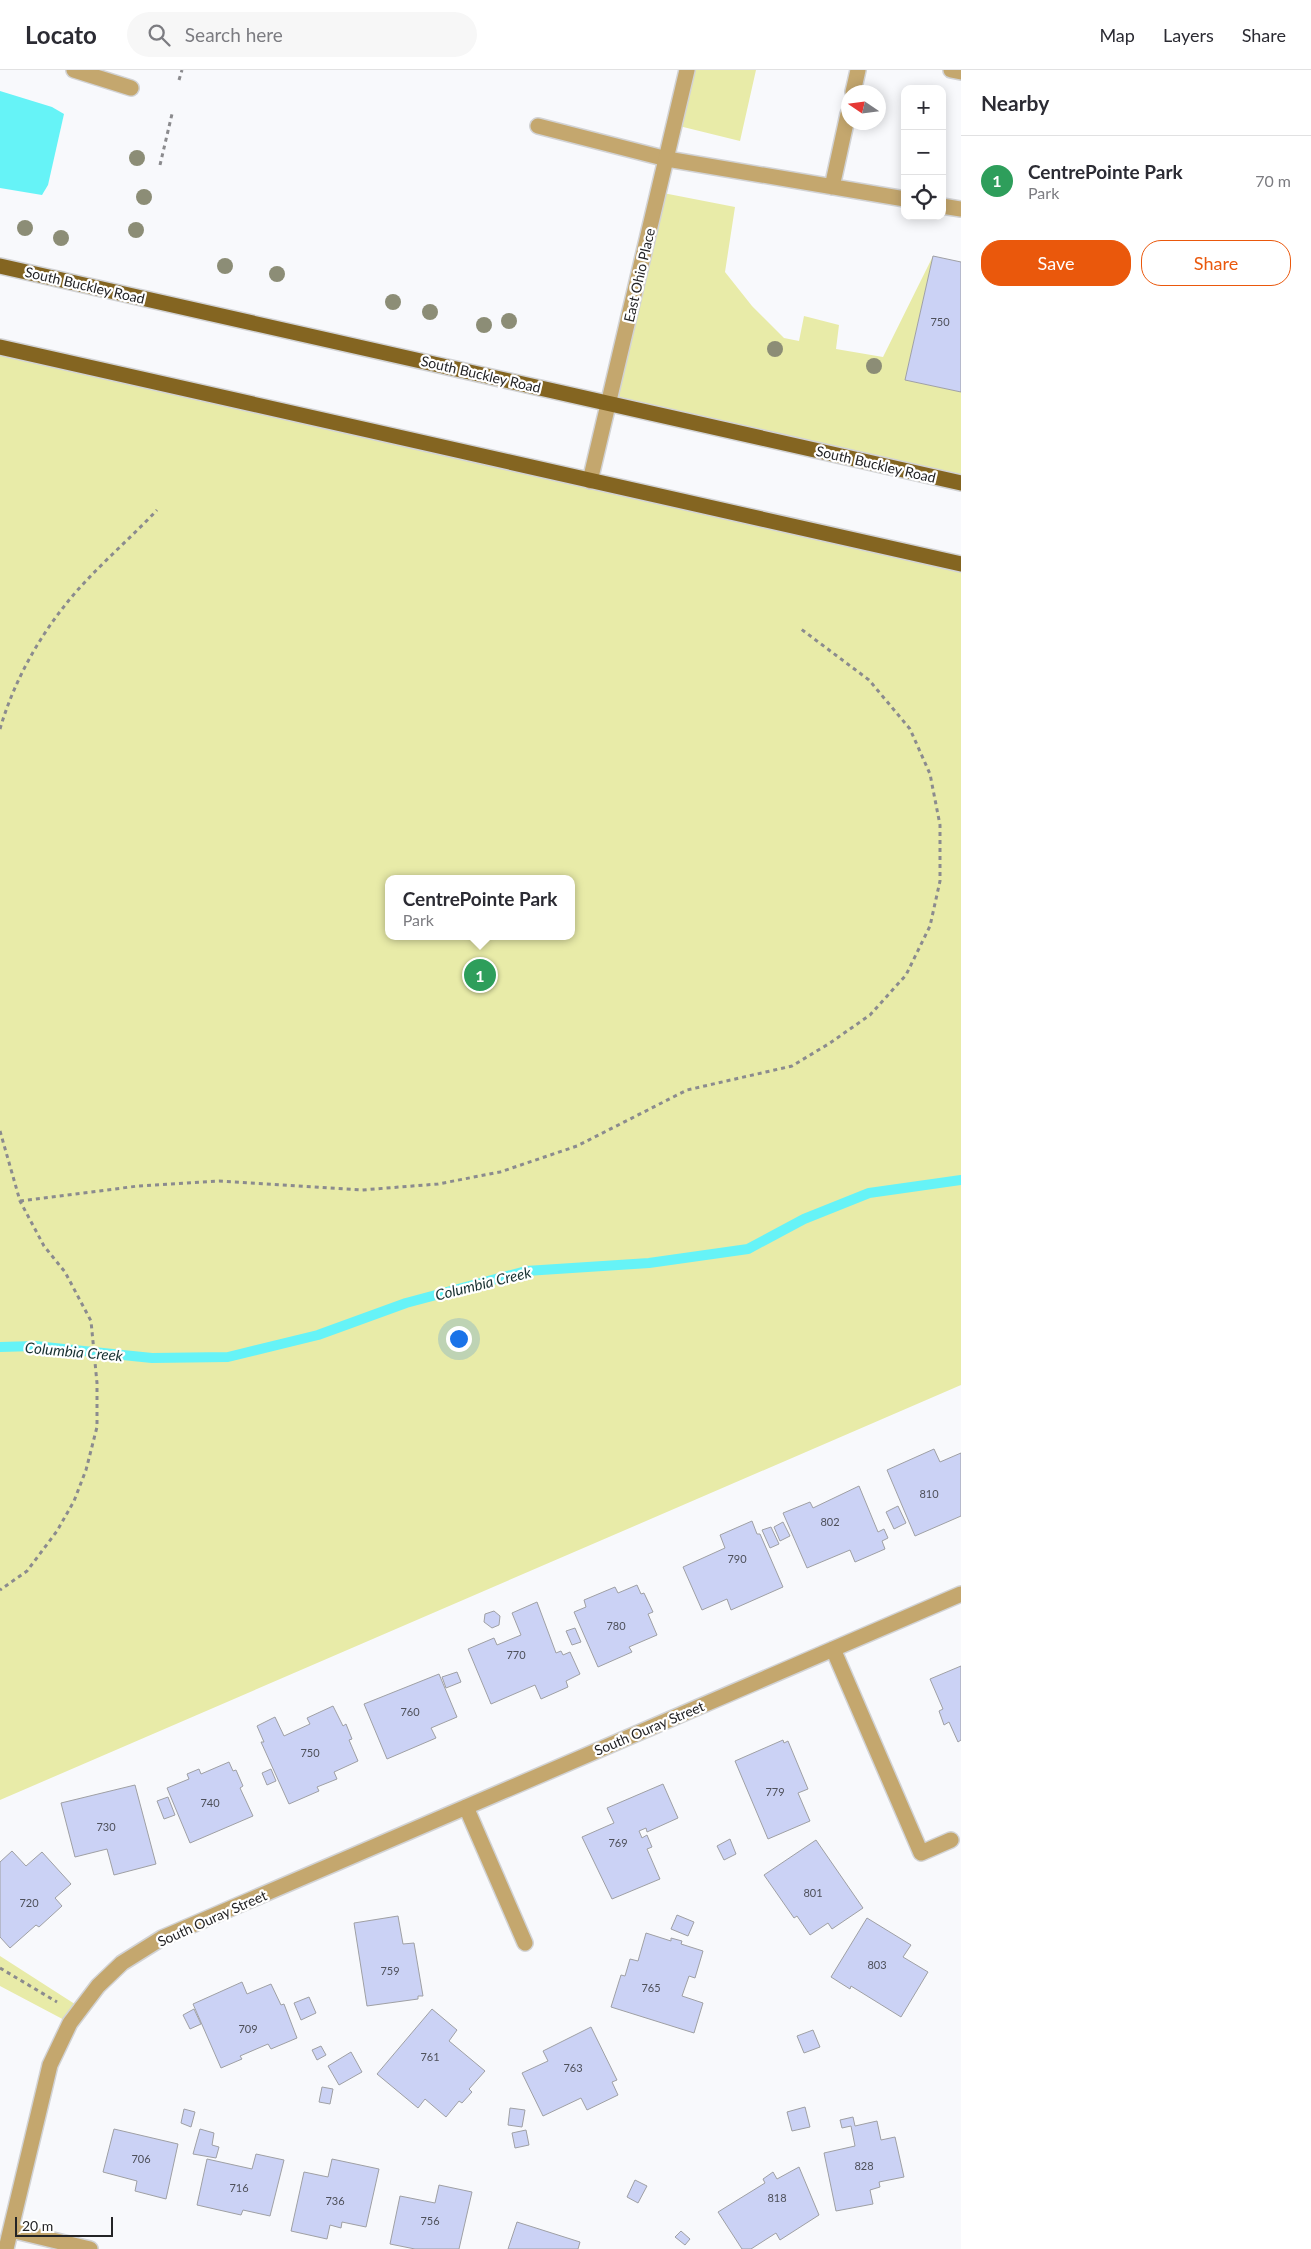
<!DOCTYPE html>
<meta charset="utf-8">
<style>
body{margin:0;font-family:Lato,sans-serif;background:#f7f7f7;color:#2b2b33}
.controls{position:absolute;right:15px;top:15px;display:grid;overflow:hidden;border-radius:10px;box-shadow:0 2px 12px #0003}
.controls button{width:45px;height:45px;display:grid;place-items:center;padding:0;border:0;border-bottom:1px solid #e1e1e2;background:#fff;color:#2b2b33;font:25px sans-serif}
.compass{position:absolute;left:841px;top:15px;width:45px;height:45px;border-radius:50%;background:#fff;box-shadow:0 2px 12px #0003;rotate:283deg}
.scale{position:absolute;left:15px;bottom:12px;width:98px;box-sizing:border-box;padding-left:5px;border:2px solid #242426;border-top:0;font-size:14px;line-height:18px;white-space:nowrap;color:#242426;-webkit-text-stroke:4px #fff;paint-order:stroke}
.you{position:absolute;left:458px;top:1268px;width:18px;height:18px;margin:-12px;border:4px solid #fff;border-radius:50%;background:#1a73e8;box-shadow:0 0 0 8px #1a73e833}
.badge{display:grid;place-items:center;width:32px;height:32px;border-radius:50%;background:#ea580c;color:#fff;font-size:16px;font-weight:700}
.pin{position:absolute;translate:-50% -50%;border:2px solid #fff;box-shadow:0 1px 5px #0006}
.popup{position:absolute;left:385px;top:805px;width:190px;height:65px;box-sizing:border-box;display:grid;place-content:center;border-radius:10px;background:#fff;filter:drop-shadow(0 1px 4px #0005);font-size:16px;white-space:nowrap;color:#7c7c81}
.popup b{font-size:19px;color:#2b2b33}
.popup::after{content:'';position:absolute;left:50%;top:100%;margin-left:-10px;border:10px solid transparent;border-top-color:#fff}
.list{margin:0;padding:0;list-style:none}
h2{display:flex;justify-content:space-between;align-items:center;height:65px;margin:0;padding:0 20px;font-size:21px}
h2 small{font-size:16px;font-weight:400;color:#7c7c81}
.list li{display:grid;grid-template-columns:32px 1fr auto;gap:15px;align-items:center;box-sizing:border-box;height:90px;padding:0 20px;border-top:1px solid #e1e1e2}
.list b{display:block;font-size:19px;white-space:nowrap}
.list p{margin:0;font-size:16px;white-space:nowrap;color:#7c7c81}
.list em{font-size:16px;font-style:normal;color:#7c7c81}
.actions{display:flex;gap:10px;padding:15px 20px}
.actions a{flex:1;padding:11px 0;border:1px solid #ea580c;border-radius:20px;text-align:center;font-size:18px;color:#ea580c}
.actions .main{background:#ea580c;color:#fff}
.icon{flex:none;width:28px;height:28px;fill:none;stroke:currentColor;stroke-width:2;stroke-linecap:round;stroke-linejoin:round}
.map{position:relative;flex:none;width:961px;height:2179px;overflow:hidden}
header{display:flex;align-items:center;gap:30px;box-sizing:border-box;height:70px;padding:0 25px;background:#fff;border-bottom:1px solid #e1e1e2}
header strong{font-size:24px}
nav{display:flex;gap:28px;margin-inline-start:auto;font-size:18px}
.search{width:350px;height:45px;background:#f7f7f7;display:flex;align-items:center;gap:12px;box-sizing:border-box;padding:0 18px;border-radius:28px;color:#7c7c81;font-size:19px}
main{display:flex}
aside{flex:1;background:#fff}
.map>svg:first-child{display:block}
.green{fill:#e8eba8;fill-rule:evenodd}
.water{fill:#66f3f7}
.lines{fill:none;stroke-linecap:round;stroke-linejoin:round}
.stream{stroke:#66f3f7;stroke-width:10}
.building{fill:#cbd2f5;stroke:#9fa0a4}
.lane-casing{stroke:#d2d3d5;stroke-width:18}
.street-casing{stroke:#d2d3d5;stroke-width:18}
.primary-casing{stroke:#d2d3d5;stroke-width:18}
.path{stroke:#8b8b8e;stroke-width:3;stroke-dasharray:4 4;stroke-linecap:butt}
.lane{stroke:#c4a76e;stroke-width:15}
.street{stroke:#c4a76e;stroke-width:15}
.primary{stroke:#846521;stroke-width:15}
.tree{fill:#8c8d76}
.labels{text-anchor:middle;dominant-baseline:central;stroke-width:4.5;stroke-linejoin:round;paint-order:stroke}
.number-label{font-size:11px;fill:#4e505a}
.street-label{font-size:14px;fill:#242426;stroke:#fff}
.water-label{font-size:15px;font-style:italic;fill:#193132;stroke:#fff}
</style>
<header>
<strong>Locato</strong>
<div class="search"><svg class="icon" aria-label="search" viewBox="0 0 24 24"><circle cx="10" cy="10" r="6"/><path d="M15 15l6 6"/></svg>Search here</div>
<nav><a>Map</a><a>Layers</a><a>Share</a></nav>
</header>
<main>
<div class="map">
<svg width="961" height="2179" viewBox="0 0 961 2179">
<rect width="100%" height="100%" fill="#f8f9fc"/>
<path class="green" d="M687,0H756L740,71L675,55Z
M658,122L735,137L725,202L752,236L784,268L799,271L804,246L839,255L836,279L883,287L933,186L905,310L961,322V414L608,333Z
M0,277L961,494V1315L0,1730ZM389,809H571V866H389Z
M0,1886L81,1938L70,1953L0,1916Z"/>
<path class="water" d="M0,21L52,37L64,44L48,115L42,125L0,118Z"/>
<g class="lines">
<path class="stream" d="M0,1277L35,1276L152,1288L228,1287L318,1265L406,1233L526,1201L649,1193L748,1179L804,1149L869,1123L961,1110"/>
</g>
<path class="building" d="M933,186L961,192V322L905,310Z
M934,1379L940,1392L961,1383V1446L915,1466L887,1400Z
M859,1416L878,1462L884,1459L888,1468L882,1471L885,1479L855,1492L850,1480L807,1498L783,1443L810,1432L813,1438Z
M898,1436L906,1453L894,1459L886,1442Z
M752,1451L757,1464H760L783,1517L731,1540L727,1529L702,1540L683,1497L725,1478L720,1465Z
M783,1452L790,1466L780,1471L774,1457Z
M771,1457L779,1474L770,1478L762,1460Z
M637,1515L641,1524L644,1523L653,1542L648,1544L657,1565L629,1577L632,1582L598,1597L574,1542L586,1537L584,1530L615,1517L618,1523Z
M537,1532L556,1583L561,1581L563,1585L570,1582L580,1604L566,1611L568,1617L541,1629L535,1615L491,1634L468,1579L494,1568L497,1575L521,1565L512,1543Z
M494,1541L500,1546L499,1555L492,1558L484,1552L485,1544Z
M575,1558L581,1572L572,1575L566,1561Z
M961,1596V1670L958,1672L949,1652L944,1655L939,1641L943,1639L930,1609Z
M457,1602L461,1612L446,1618L442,1607Z
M439,1604L457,1647L431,1658L436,1668L387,1689L364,1634Z
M333,1636L343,1656L346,1654L352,1669L349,1670L358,1691L334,1702L337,1709L317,1717L319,1721L289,1734L261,1672H264L257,1656L275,1647L284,1666L310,1654L307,1648Z
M783,1670L784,1673L788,1671L808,1719L798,1723L810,1751L768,1769L735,1691Z
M229,1692L233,1701L236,1700L243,1716L240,1718L253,1746L190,1773L167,1718L189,1709L187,1704L199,1699L201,1704Z
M271,1699L276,1711L267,1715L262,1703Z
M663,1714L678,1748L647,1762L646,1758L639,1761L642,1768L647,1765L652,1777L647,1779L660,1809L612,1829L582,1767L614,1753L607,1738Z
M135,1715L156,1794L114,1805L107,1779L75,1787L61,1733Z
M168,1727L175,1745L164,1749L157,1731Z
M730,1769L736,1784L724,1790L717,1776Z
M816,1770L863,1838L832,1859L828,1853L810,1865L797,1846L794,1848L764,1805Z
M12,1781L26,1796L42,1782L71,1814L55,1828L62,1836L39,1857L36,1855L10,1878L0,1867V1792Z
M677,1845L694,1852L688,1866L671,1859Z
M398,1846L403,1874L414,1873L423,1926H418V1929L367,1936L354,1853Z
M867,1848L911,1875L903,1887L928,1902L901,1947L851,1916L850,1919L831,1907Z
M646,1863L671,1871V1868L682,1871L681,1874L703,1881L695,1908L689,1906L682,1926L703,1933L694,1963L611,1937L621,1905L625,1906L630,1889L638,1891Z
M242,1912L247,1924L271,1914L281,1935L284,1934L297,1968L271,1979L268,1974L240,1986L242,1989L221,1998L193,1934Z
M309,1927L316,1943L301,1950L294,1933Z
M194,1939L201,1954L190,1959L183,1945Z
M432,1939L457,1960L449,1971L485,2001L469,2019L472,2022L462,2033L459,2031L446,2047L425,2029L418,2038L377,2004Z
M591,1957L617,2010L612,2012L618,2025L587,2040L581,2028L543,2046L522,2003L548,1991L543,1981Z
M813,1960L820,1977L804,1983L797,1966Z
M321,1976L326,1985L317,1990L312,1980Z
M351,1982L362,2002L339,2015L328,1996Z
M322,2017L333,2019L330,2034L319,2032Z
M805,2037L810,2057L792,2061L787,2042Z
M510,2038L525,2040L522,2057L508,2055Z
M184,2039L195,2042L191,2057L181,2053Z
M853,2047L855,2056L877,2051L881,2070L895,2067L904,2107L879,2112L880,2117L870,2120L873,2134L836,2141L824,2083L855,2076L851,2056L842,2058L840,2050Z
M114,2059L178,2074L166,2129L135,2121L137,2111L103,2102Z
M200,2059L214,2063L212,2075L219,2077L216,2088L193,2084Z
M526,2060L529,2075L515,2078L512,2063Z
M256,2084L284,2090L270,2146L243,2140L241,2145L197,2135L207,2089L252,2099Z
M332,2089L379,2099L366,2157L342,2152L341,2158L330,2155L327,2169L291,2161L304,2102L328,2107Z
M799,2097L819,2145L780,2170L776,2163L751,2179H742L718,2142L765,2113L763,2109L773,2102L777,2109Z
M635,2110L647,2116L638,2133L627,2127Z
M439,2115L472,2122L459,2179H415L390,2174L400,2126L435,2133Z
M517,2152L580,2172L578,2179H508Z
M681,2161L690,2169L685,2175L675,2167Z"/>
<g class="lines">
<defs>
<path id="lane" d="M74,0L131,18
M951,0L961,2
M853,22L858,0
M538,56L667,89L905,129
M832,117L848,44
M942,136L961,139"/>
<path id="street" d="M590,411L687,0
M833,1579L921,1783L951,1770
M466,1737L525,1873
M11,2160L90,2179
M6,2179L50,1995L70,1953L98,1916L122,1893L162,1868L961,1524"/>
<path id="primary" d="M0,196L961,413
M0,277L961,494"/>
</defs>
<use href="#lane" class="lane-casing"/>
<use href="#street" class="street-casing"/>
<use href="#primary" class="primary-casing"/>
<path class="path" d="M179,10L182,0
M160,95L172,44
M0,659C13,614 37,570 66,534C91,502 129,470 157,440
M0,1061L20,1131L44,1176L65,1202L91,1251L97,1313V1357L86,1400L74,1431L57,1461L27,1501L0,1520
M20,1131L138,1116L219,1111L362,1120L438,1114L500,1102L577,1076L687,1020L792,996L830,973L870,945L906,905L930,856L940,811V755L930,704L910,659L869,610L801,559
M0,1898L57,1932"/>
<use href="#lane" class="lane"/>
<use href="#street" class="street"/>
<use href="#primary" class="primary"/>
</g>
<g class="tree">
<circle cx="137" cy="88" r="8"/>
<circle cx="144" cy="127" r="8"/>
<circle cx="25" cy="158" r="8"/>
<circle cx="136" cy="160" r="8"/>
<circle cx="61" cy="168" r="8"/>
<circle cx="225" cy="196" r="8"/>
<circle cx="277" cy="204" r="8"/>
<circle cx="393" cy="232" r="8"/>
<circle cx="430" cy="242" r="8"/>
<circle cx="509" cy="251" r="8"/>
<circle cx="484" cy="255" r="8"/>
<circle cx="775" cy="279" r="8"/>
<circle cx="874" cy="296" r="8"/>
</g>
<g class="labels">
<g class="number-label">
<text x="940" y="251">750</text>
<text x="929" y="1423">810</text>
<text x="830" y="1451">802</text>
<text x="737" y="1488">790</text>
<text x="616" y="1555">780</text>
<text x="516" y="1584">770</text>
<text x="410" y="1641">760</text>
<text x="310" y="1682">750</text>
<text x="775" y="1721">779</text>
<text x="210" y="1732">740</text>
<text x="106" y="1756">730</text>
<text x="618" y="1772">769</text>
<text x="813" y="1822">801</text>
<text x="29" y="1832">720</text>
<text x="877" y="1894">803</text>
<text x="390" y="1900">759</text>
<text x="651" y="1917">765</text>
<text x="248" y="1958">709</text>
<text x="430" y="1986">761</text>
<text x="573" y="1997">763</text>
<text x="141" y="2088">706</text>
<text x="864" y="2095">828</text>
<text x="239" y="2117">716</text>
<text x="777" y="2127">818</text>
<text x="335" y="2130">736</text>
<text x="430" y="2150">756</text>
</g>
<g class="street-label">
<text transform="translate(639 205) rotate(-77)">East Ohio Place</text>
<text transform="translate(85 215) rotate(13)">South Buckley Road</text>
<text transform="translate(481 304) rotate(13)">South Buckley Road</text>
<text transform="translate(876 394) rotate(13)">South Buckley Road</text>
<text transform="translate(649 1658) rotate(-23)">South Ouray Street</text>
<text transform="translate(212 1848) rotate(-24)">South Ouray Street</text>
</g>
<g class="water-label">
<text transform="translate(483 1213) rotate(-14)">Columbia Creek</text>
<text transform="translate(74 1281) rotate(5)">Columbia Creek</text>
</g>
</g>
</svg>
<div class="controls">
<button>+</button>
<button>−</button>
<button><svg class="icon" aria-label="locate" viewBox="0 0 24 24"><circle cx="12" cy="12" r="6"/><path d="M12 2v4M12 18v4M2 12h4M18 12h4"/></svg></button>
</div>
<svg class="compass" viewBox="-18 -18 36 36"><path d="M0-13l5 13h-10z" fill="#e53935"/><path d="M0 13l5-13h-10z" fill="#7c7c81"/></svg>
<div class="scale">20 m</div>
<div class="you"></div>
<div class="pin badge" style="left:480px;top:905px;background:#2e9e5b">1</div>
<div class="popup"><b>CentrePointe Park</b>Park</div>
</div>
<aside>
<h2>Nearby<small></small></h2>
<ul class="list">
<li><span class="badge" style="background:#2e9e5b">1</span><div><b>CentrePointe Park</b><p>Park</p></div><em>70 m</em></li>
</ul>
<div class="actions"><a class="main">Save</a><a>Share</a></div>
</aside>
</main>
